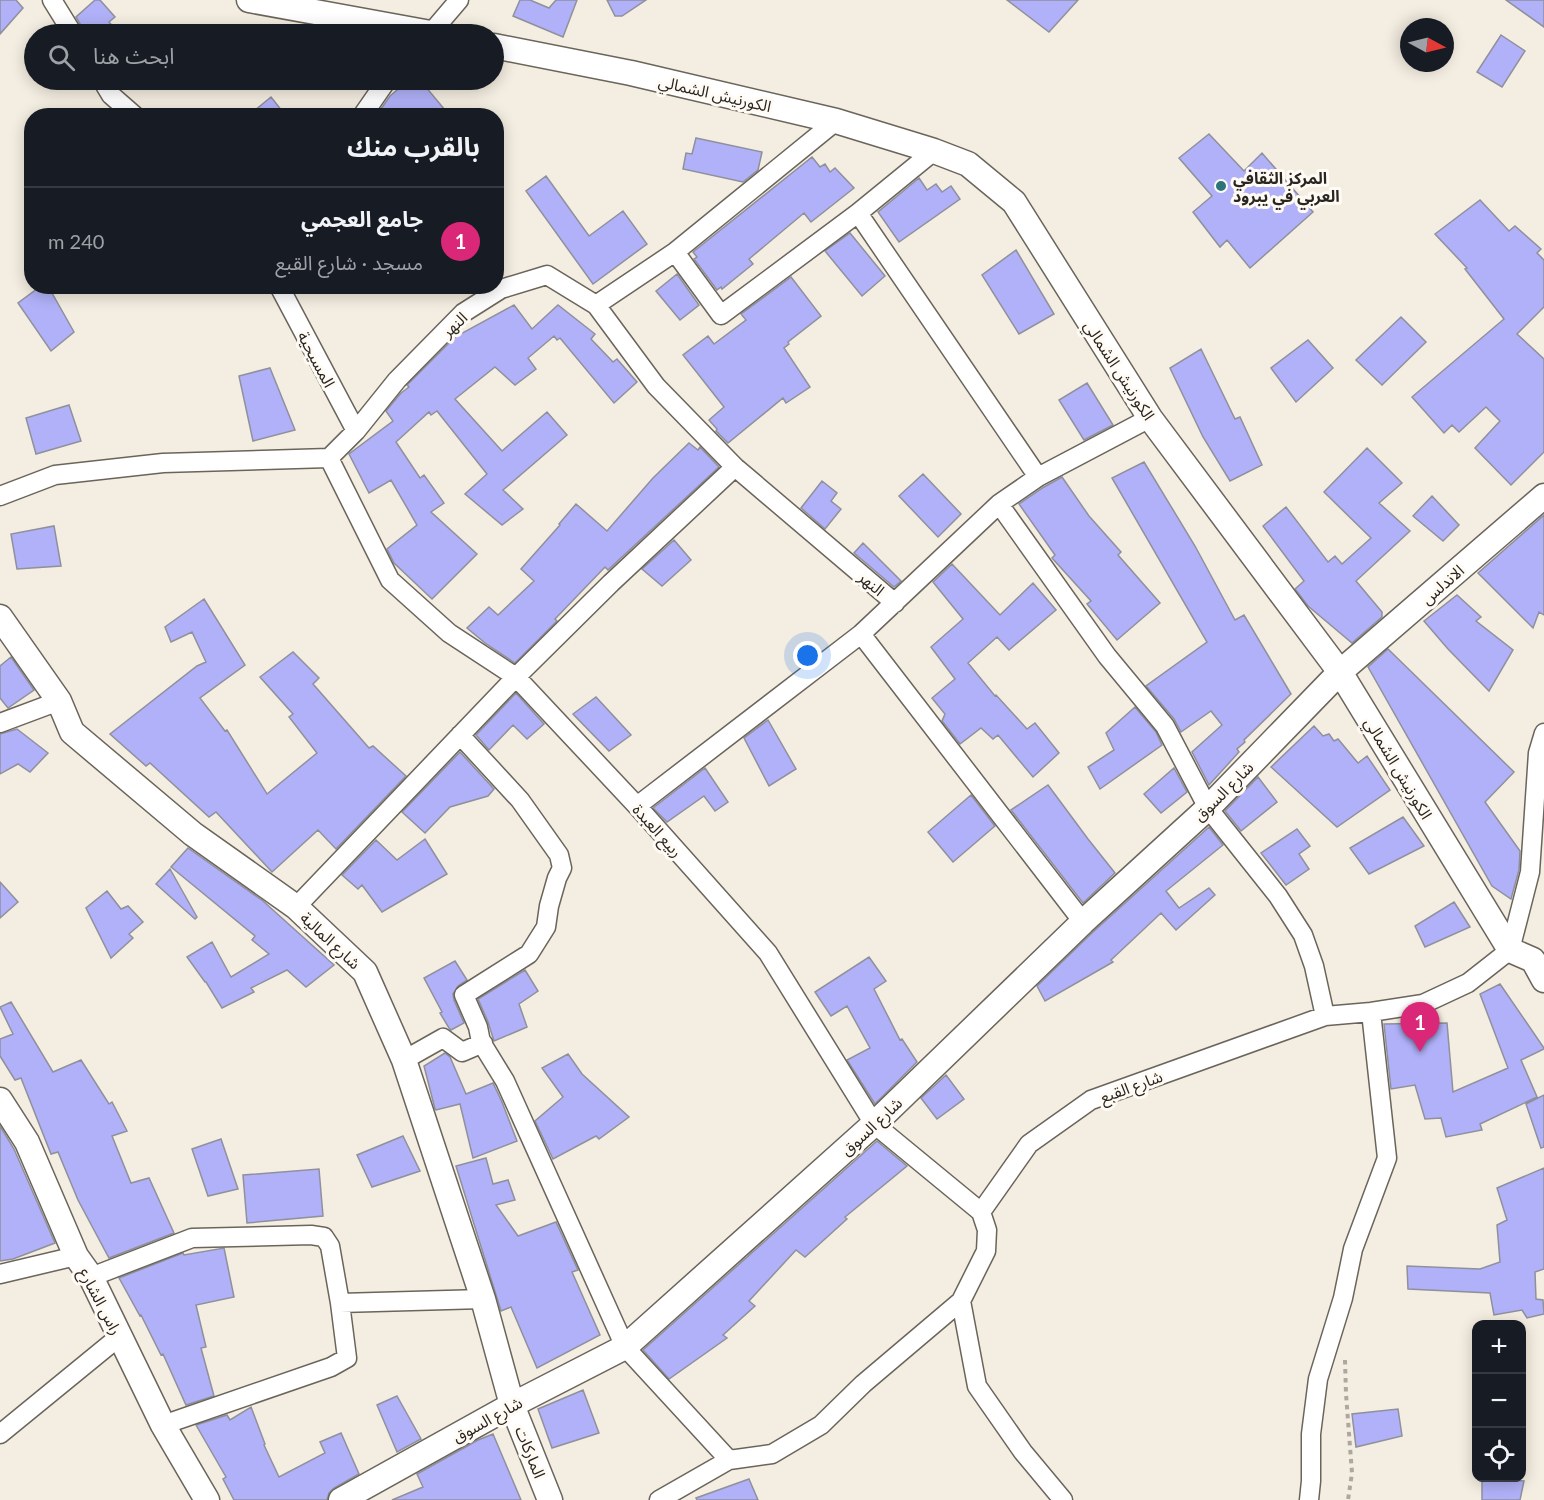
<!DOCTYPE html>
<html lang="ar">
<meta charset="utf-8">
<style>
body{margin:0;font-family:Lato,"Noto Sans Arabic",sans-serif;background:#20242c;color:#f1f3f6;direction:rtl}
.controls{position:absolute;right:18px;bottom:18px;display:grid;overflow:hidden;border-radius:12px;box-shadow:0 3px 15px #0003}
.controls button{width:54px;height:54px;display:grid;place-items:center;padding:0;border:0;border-bottom:2px solid #363941;background:#171b24;color:#f1f3f6;font:30px sans-serif}
.compass{position:absolute;left:1400px;top:18px;width:54px;height:54px;border-radius:50%;background:#171b24;box-shadow:0 3px 15px #0003;rotate:97deg}
.you{position:absolute;left:808px;top:656px;width:21px;height:21px;margin:-15px;border:4px solid #fff;border-radius:50%;background:#1a73e8;box-shadow:0 0 0 9px #1a73e833}
.badge{display:grid;place-items:center;width:39px;height:39px;border-radius:50%;background:#db2777;color:#fff;font-size:20px;font-weight:700}
.pin{position:absolute;translate:-50% -50px;filter:drop-shadow(0 2px 3px #0008)}
.pin::after{content:'';position:absolute;top:32px;width:21px;height:18px;background:inherit;clip-path:polygon(0 0,100% 0,50% 100%)}
.list{margin:0;padding:0;list-style:none}
h2{display:flex;justify-content:space-between;align-items:center;height:78px;margin:0;padding:0 24px;font-size:26px}
h2 small{font-size:20px;font-weight:400;color:#9ea1a6}
.list li{display:grid;grid-template-columns:39px 1fr auto;gap:18px;align-items:center;box-sizing:border-box;height:108px;padding:0 24px;border-top:2px solid #363941}
.list b{display:block;font-size:22px;white-space:nowrap}
.list p{margin:0;font-size:20px;white-space:nowrap;color:#9ea1a6}
.list em{font-size:20px;font-style:normal;color:#9ea1a6}
.icon{flex:none;width:33px;height:33px;fill:none;stroke:currentColor;stroke-width:2;stroke-linecap:round;stroke-linejoin:round}
.map{position:relative;flex:none;width:1544px;height:1500px;overflow:hidden;direction:ltr}
.search{position:absolute;background:#171b24;box-shadow:0 3px 15px #0003;left:24px;top:24px;width:480px;height:66px;display:flex;align-items:center;gap:15px;box-sizing:border-box;padding:0 21px;border-radius:33px;color:#9ea1a6;font-size:22px}
.panel{position:absolute;background:#171b24;box-shadow:0 3px 15px #0003;left:24px;top:108px;width:480px;height:186px;border-radius:24px;direction:rtl}
.map>svg:first-child{display:block}
.building{fill:#b0b1f8;stroke:#8f909c;stroke-width:1.5}
.lines{fill:none;stroke-linecap:round;stroke-linejoin:round}
.street-casing{stroke:#6a645a;stroke-width:21}
.secondary-casing{stroke:#6a645a;stroke-width:27}
.path{stroke:#ada89e;stroke-width:4;stroke-dasharray:4.5 4.5;stroke-linecap:butt}
.street{stroke:#fff;stroke-width:18}
.secondary{stroke:#fff;stroke-width:24}
.poi-dot{fill:#2b7578;stroke:#fffbf4;stroke-width:2}
.labels{text-anchor:middle;dominant-baseline:central;stroke-width:6;stroke-linejoin:round;paint-order:stroke}
.street-label{font-size:16px;fill:#292622;stroke:#fffbf4}
.poi-label{font-size:16px;font-weight:bold;fill:#292622;stroke:#fffbf4;text-anchor:start}
</style>
<div class="map">
<svg width="1544" height="1500" viewBox="0 0 1544 1500">
<rect width="100%" height="100%" fill="#f4ede1"/>
<path class="building" d="M0,0H16L23,8L0,34Z
M95,0H100L115,17L109,22L120,34H88L83,29L76,17Z
M520,0H530L549,8L556,0H577L563,37L513,16Z
M607,0H646L622,16H615Z
M1007,0H1078L1049,32Z
M1506,0H1544V27Z
M1501,35L1525,51L1502,87L1477,72Z
M409,80H420L450,116H376L390,96Z
M271,97L286,116H248Z
M1209,134L1244,171L1262,153L1313,212L1250,268L1227,240L1220,247L1193,212L1212,196L1179,158Z
M696,138L762,152L758,170L743,182L683,169L686,153L692,154Z
M812,157L820,167L825,164L830,172L835,168L854,188L811,222L804,213L749,259L753,264L722,289L721,287L717,290L694,259L697,257L693,252Z
M546,176L589,236L623,211L647,244L593,284L526,191Z
M919,178L927,190L936,184L942,192L951,186L960,199L899,242L878,212Z
M1480,200L1509,231L1515,226L1541,249L1537,253L1544,260V307L1517,334L1544,359V452L1511,485L1475,448L1500,421L1486,407L1459,432L1452,425L1444,433L1412,397L1504,319L1465,269L1467,268L1435,234Z
M850,233L885,276L862,296L825,251Z
M1016,250L1054,314L1019,334L982,275Z
M677,274L699,305L680,320L656,291Z
M791,277L821,316L788,342L789,344L784,348L810,387L786,403L783,398L728,443L716,431L717,429L709,420L724,407L683,355L708,336L714,344L746,320L741,314Z
M41,286H48L74,332L51,351L18,303Z
M514,305L532,329L558,305L595,334L591,339L613,362L617,359L637,382L614,403L560,338L557,340L554,336L528,358L536,369L515,385L495,367L455,399L502,451L547,412L567,435L503,490L523,509L502,525L465,494L487,474L437,411L431,415L429,412L396,442L420,478L424,475L444,503L431,512L477,554L432,599L394,563L387,549L417,525L391,480L369,493L349,454L393,421L386,411L401,393L409,387L407,385L455,337Z
M1401,317L1426,342L1382,385L1356,360Z
M1308,340L1333,368L1296,402L1271,368Z
M1201,349L1235,419L1240,417L1262,465L1230,481L1203,437L1170,368Z
M270,368L295,430L253,441L239,376Z
M1087,383L1113,425L1084,440L1059,400Z
M69,405L81,441L36,454L26,418Z
M689,443L698,450L700,447L719,467L608,570L605,567L555,619L557,621L515,663L485,643L467,628L489,607L498,615L534,581L521,569L560,525L559,524L576,504L607,531L653,478Z
M1367,448L1402,483L1379,503L1410,531L1356,581L1382,612V617L1352,643L1308,606L1295,589L1304,581L1263,526L1286,507L1328,562L1335,556L1342,564L1371,538L1324,492Z
M1144,462L1195,546L1235,620L1244,615L1291,694L1244,740L1245,742L1237,749L1239,752L1209,785L1192,752L1222,725L1211,711L1181,732L1174,719L1146,686L1207,642L1112,478Z
M923,474L961,514L938,537L899,496Z
M1062,477L1089,516L1121,552L1118,555L1160,603L1117,640L1087,604L1091,601L1052,558L1055,555L1019,504L1044,487Z
M822,481L837,493L831,501L841,509L825,529L801,508Z
M1432,496L1459,525L1443,541L1413,516Z
M1544,515V615L1539,612L1533,628L1478,573Z
M54,526L61,566L17,569L11,534Z
M674,540L691,560L662,586L642,569Z
M863,543L901,581L894,587L854,553Z
M952,564L1000,615L1033,583L1056,610L1009,650L997,637L968,663L995,696L996,695L1027,729L1035,723L1059,753L1033,777L998,735L993,739L981,728L960,744L942,721L945,714L932,698L955,679L931,647L963,619L933,582Z
M1457,595L1481,617L1476,621L1513,650L1489,691L1448,649L1424,621Z
M204,599L245,665L200,698L225,731L227,730L267,794L317,753L289,717L293,714L260,677L293,652L319,678L313,684L369,748L373,746L406,776L336,849L318,830L272,872L216,812L209,817L150,763L146,766L110,734L197,666L206,662L192,632L171,642L165,627Z
M1388,649L1514,772L1485,802L1520,851L1519,870L1511,899L1492,886L1368,667Z
M11,657L34,690L8,708L0,698V666Z
M516,693L544,724L527,739L513,725L489,750L476,735Z
M596,697L631,735L609,751L573,714Z
M1135,707L1156,732L1162,745L1100,789L1088,767L1114,750L1106,733Z
M768,720L796,769L769,786L744,738Z
M1314,726L1323,736L1329,734L1334,741L1338,739L1358,763L1367,756L1390,790L1337,827L1271,767Z
M17,729L48,753L30,772L18,764L0,774V734Z
M460,752L494,789L488,796L450,807L425,833L402,812Z
M705,768L728,802L715,811L704,796L667,822L653,808Z
M1174,768L1187,792L1161,813L1144,794Z
M1258,777L1277,802L1241,831L1225,811Z
M1048,785L1088,839L1115,873L1083,903L1011,810Z
M971,795L995,826L953,862L928,832Z
M1403,817L1424,846L1369,874L1350,848Z
M1209,827L1223,845L1166,891L1179,908L1209,888L1215,895L1176,930L1161,913L1111,960L1113,962L1045,1001L1037,986L1093,932Z
M1297,829L1310,846L1299,854L1309,869L1286,885L1261,853Z
M425,839L447,874L382,912L362,885L358,889L342,875L376,840L397,860Z
M188,848L263,901L334,965L306,987L287,970L251,988L254,992L222,1008L206,982H205L187,957L212,942L231,977L269,954L252,940L255,936L171,867Z
M170,869L197,917L195,919L156,884Z
M0,882L18,902L0,918Z
M107,891L121,909L128,906L143,922L129,934L133,938L111,958L86,908Z
M1454,902L1470,927L1425,947L1415,926Z
M869,957L886,981L874,989L900,1040L902,1039L917,1062L875,1104L847,1060L870,1048L847,1006L831,1016L815,992Z
M455,961L467,980L458,986L453,994L454,1000L464,1023L451,1030L449,1028L440,1013L442,1012L424,978Z
M525,970L538,991L519,1004L527,1027L494,1041L488,1022L478,999Z
M1500,984L1544,1048V1049L1521,1060L1537,1097L1480,1124L1482,1130L1446,1137L1441,1118L1425,1119L1415,1085L1391,1089L1384,1024L1447,1023L1453,1092L1508,1068L1480,994Z
M11,1002L53,1072L81,1060L109,1104L112,1102L127,1131L112,1136L131,1183L149,1178L174,1233L109,1258L78,1200L58,1152L51,1154L21,1078L15,1080L0,1056V1039L13,1034L0,1007Z
M445,1053L450,1057L466,1094L493,1083L502,1102L517,1141L473,1158L460,1104L436,1110L435,1109L424,1066Z
M568,1054L582,1074L629,1117L599,1139L596,1136L553,1159L535,1121L563,1097L542,1068Z
M946,1075L964,1099L937,1119L921,1098Z
M1544,1095V1147L1541,1148L1526,1104Z
M0,1126L14,1149L55,1243L13,1259L0,1261Z
M403,1136L420,1171L372,1187L357,1155Z
M221,1139L238,1189L208,1196L192,1149Z
M877,1141L907,1166L845,1217L847,1219L805,1257L796,1250L749,1301L755,1306L723,1335L727,1338L669,1379L643,1350Z
M486,1158L493,1184L508,1180L515,1200L496,1205L518,1236L556,1222L578,1270L572,1272L600,1335L537,1368L511,1307L501,1311L456,1166Z
M1544,1168V1269L1535,1272L1536,1299L1543,1300L1544,1314L1527,1318L1522,1310L1494,1315L1490,1293L1408,1289L1407,1266L1480,1269L1500,1262L1497,1225L1507,1220L1497,1188Z
M319,1169L323,1216L247,1223L243,1175Z
M224,1248L234,1297L196,1305L206,1347L201,1348L214,1396L186,1405L163,1354L161,1355L141,1315L140,1316L119,1278L183,1253L184,1255Z
M583,1390L599,1433L552,1448L538,1409Z
M397,1396L421,1439L397,1452L377,1405Z
M251,1407L265,1444L264,1445L279,1477L325,1453L320,1442L341,1433L359,1474L334,1488L329,1493L327,1500H234L223,1479L226,1477L196,1425L227,1415L230,1420Z
M1398,1409L1402,1436L1356,1447L1352,1414Z
M493,1434L521,1500H392L423,1487L417,1474L478,1440Z
M1482,1478L1524,1481L1520,1500H1482Z
M749,1479L758,1500H697L696,1498Z"/>
<g class="lines">
<defs>
<path id="street" d="M52,0L73,34
M430,34L459,0
M102,80L111,95L135,116
M362,116L387,80
M858,213L1038,477
M675,252L721,315L858,213L934,151
M279,286L356,431
M596,305L675,252L836,121
M329,458L390,580L449,633L516,677L637,806L768,953L874,1124L981,1212
M0,496L55,475L163,463L329,458L356,431L397,380L463,313L501,289L547,275L596,305L656,386L735,467L895,603
M999,504L1107,656L1165,726L1208,808L1278,896L1303,935L1314,966L1325,1016
M861,634L1083,922
M0,723L59,701
M460,735L520,800L559,855L562,868L557,878L549,906L546,927L529,954L464,995L478,1027L481,1042L505,1081L625,1347L729,1460
M637,806L861,634L999,504L1038,477L1150,418
M296,907L516,677L611,583L735,467
M404,1060L443,1038L462,1052L483,1043
M0,1274L76,1256
M91,1277L192,1238L311,1235L324,1237L330,1246L340,1303L347,1358L331,1367L163,1425
M961,1301L977,1386L1023,1452L1063,1500
M340,1303L483,1299
M0,1434L120,1336
M659,1500L729,1460L772,1454L821,1425L863,1384L961,1301L986,1251L987,1230L981,1212L1029,1144L1091,1100L1325,1016L1371,1012L1423,1004L1468,983L1510,950L1530,872L1538,753L1544,733
M1309,1500L1311,1481V1434L1318,1379L1343,1298L1353,1249L1387,1158L1371,1012"/>
<path id="secondary" d="M249,0L436,34
M494,46L631,73L836,121L934,151L968,164L1014,202L1150,418L1340,672L1510,950L1533,960L1544,980
M0,617L59,701L72,732L193,834L296,907L365,972L404,1060L483,1299L512,1405L550,1500
M0,1100L27,1142L76,1256L91,1277L163,1425L207,1500
M341,1500L512,1405L625,1347L874,1124L1083,922L1208,808L1340,672L1544,496"/>
</defs>
<use href="#street" class="street-casing"/>
<use href="#secondary" class="secondary-casing"/>
<path class="path" d="M1345,1360L1346,1394L1352,1473L1348,1500"/>
<use href="#street" class="street"/>
<use href="#secondary" class="secondary"/>
</g>
<circle class="poi-dot" cx="1221" cy="186" r="6"/>
<g class="labels">
<g class="street-label">
<text transform="translate(715 93) rotate(13)">الكورنيش الشمالي</text>
<text transform="translate(454 324) rotate(-43)">النهر</text>
<text transform="translate(317 359) rotate(62)">المسيحية</text>
<text transform="translate(1120 370) rotate(57)">الكورنيش الشمالي</text>
<text transform="translate(872 583) rotate(40)">النهر</text>
<text transform="translate(1442 584) rotate(-41)">الاندلس</text>
<text transform="translate(1399 768) rotate(59)">الكورنيش الشمالي</text>
<text transform="translate(1223 791) rotate(-45)">شارع السوق</text>
<text transform="translate(658 830) rotate(48)">ربيع العبدة</text>
<text transform="translate(331 940) rotate(43)">شارع المالية</text>
<text transform="translate(1131 1086) rotate(-20)">شارع القبع</text>
<text transform="translate(871 1126) rotate(-43)">شارع السوق</text>
<text transform="translate(101 1301) rotate(62)">راس الشارع</text>
<text transform="translate(487 1419) rotate(-29)">شارع السوق</text>
<text transform="translate(531 1452) rotate(68)">الماركات</text>
</g>
<g class="poi-label">
<text x="1233" y="177">المركز الثقافي<tspan x="1233" dy="18">العربي في يبرود</tspan></text>
</g>
</g>
</svg>
<div class="controls">
<button>+</button>
<button>−</button>
<button><svg class="icon" aria-label="locate" viewBox="0 0 24 24"><circle cx="12" cy="12" r="6"/><path d="M12 2v4M12 18v4M2 12h4M18 12h4"/></svg></button>
</div>
<svg class="compass" viewBox="-18 -18 36 36"><path d="M0-13l5 13h-10z" fill="#e53935"/><path d="M0 13l5-13h-10z" fill="#9ea1a6"/></svg>
<div class="you"></div>
<div class="pin badge" style="left:1420px;top:1052px">1</div>
<div class="search"><svg class="icon" aria-label="search" viewBox="0 0 24 24"><circle cx="10" cy="10" r="6"/><path d="M15 15l6 6"/></svg>ابحث هنا</div>
<section class="panel">
<h2>بالقرب منك<small></small></h2>
<ul class="list">
<li><span class="badge">1</span><div><b>جامع العجمي</b><p>مسجد · شارع القبع</p></div><em>240 m</em></li>
</ul>
</section>
</div>
